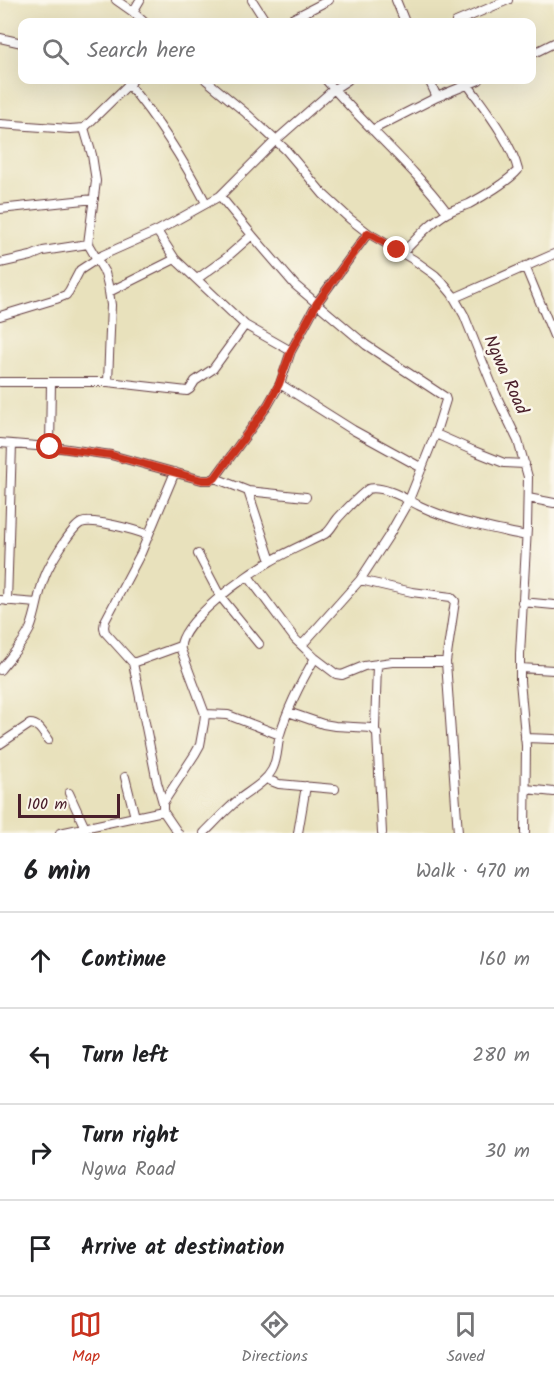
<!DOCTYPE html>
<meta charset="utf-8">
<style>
body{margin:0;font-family:Kalam,sans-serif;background:#f6f6f6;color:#202124}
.scale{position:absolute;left:18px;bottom:15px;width:102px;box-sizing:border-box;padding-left:6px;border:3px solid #4a1f2b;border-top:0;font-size:16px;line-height:21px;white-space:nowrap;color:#4a1f2b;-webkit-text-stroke:4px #fbf7ec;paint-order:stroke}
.stop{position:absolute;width:18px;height:18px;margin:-14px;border:4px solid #c8321e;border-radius:50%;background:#fff}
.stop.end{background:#c8321e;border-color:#fff;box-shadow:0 2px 6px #0008}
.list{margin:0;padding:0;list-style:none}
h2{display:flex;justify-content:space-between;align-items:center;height:78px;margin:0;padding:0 24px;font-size:26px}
h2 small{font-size:20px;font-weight:400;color:#757577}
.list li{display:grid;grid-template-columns:39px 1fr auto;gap:18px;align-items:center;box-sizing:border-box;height:96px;padding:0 24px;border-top:2px solid #e0e0e0}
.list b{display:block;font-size:22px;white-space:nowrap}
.list p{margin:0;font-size:20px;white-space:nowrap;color:#757577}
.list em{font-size:20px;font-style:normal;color:#757577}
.icon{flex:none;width:33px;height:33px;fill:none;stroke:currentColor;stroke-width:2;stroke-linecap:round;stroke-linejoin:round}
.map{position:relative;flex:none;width:554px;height:833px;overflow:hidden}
.search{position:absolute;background:#fff;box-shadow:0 6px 24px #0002;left:18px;right:18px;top:18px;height:66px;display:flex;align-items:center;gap:15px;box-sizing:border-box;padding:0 21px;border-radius:12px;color:#757577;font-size:22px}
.sheet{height:462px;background:#fff}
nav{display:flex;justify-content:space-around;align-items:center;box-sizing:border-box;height:84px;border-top:2px solid #e0e0e0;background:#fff;font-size:16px;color:#757577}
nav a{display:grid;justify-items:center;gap:3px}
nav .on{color:#c8321e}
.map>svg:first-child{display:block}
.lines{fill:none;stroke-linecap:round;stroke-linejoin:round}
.minor-casing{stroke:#623c41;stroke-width:10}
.minor{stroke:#fff;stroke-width:8}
.route{stroke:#c8321e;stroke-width:8}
.labels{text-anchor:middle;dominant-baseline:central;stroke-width:5;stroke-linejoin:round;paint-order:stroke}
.street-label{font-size:18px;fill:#4a1f2b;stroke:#fbf7ec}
</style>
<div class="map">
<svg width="554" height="833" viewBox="0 0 554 833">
<rect width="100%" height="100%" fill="#fbf7ec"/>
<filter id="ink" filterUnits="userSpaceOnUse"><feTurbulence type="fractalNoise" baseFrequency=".0167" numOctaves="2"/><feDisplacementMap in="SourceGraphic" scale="12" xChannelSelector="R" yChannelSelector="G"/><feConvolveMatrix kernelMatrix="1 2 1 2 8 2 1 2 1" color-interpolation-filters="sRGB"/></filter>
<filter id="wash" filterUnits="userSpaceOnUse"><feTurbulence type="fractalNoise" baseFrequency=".008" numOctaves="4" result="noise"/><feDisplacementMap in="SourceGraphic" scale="24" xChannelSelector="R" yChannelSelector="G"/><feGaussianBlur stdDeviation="1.35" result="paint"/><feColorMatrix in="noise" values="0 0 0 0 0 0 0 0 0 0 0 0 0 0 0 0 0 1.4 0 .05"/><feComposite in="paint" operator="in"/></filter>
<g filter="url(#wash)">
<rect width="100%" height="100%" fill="#e8e1bc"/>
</g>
<g filter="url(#ink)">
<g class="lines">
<defs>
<path id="minor" d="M116,0L133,12L144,22
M252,0L266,22
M396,0L405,22
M133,12L140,0
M286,22L329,0
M456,22L508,0
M0,38L22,43
M532,54L554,43
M206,80L246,113L286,150L323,194L350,219L368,233L414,260L435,275L442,282L452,294L464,315L496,395L518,441L528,477L527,528L520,654V681L526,746L525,833
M326,80C365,126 411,164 447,212
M429,80L437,97
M128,84C158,120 184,161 206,203
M0,124L70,129L84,128L133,80
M84,128L92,155L96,181L88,244L105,273L108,285L111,305L108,382
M372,130L437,97L479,80
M220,196L252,235L295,285L366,345L445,397L446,400L435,435L409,500L388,537L360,580L302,645
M0,209L94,199
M157,231L175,259L245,325L291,351
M402,253C416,240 430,222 447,213C454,209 462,207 469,204C482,197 509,181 518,170C511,141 485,109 468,85
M0,263L31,256L43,251L88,244
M525,266L554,336
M197,279L226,258L252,235
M109,292L175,259
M454,298L554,254
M0,316L56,299L66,295L69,291L80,270L103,255L157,231L220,196L275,141L334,89L348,80
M0,382H108L187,391L190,389L195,381L213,369L245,325
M280,384L353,430L422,468
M435,435H438L474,451L504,463L525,464
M0,443L61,448L111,455L202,480H210L215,478L248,491L306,497
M50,447L51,382
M215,478L268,405L280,384L291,351L317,303L368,233
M248,491L271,561
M528,498L554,503
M198,554L220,596L259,644
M248,576L295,639L315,658L336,674L342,675L364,666L392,662H446
M360,580L412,592L451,597L455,601L446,662L458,833
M0,600L37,603
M7,601L12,444
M522,602L554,605
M133,663L180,646
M520,668L554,670
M0,670C10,657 23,644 30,629C37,612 38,593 45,576C49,565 71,528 81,523C93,518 135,530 148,535
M288,712L323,724L335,726L372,728L377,733L382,833
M205,714L228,715L280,735
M375,729L377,664
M525,738L554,739
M0,744L30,724C39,724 43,733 48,740
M125,777L135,817
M266,779L279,784L335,789
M526,789L554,792
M69,793L85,828
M163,803L157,782L133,663L105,632L104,627L105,621L141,553L175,472
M60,833L163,811
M178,833L163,811V803L195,754L200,745L204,723L205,714L181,650C176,624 249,573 271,561C288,551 307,543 325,534C331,530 333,524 338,518C347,508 357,498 368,489C383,485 406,499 420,506C453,522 491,528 526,536
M204,833C215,822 226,810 238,800C249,791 265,783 272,770C278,759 277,746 280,734C288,707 301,682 315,658
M298,833L306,786"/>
</defs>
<use href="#minor" class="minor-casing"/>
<use href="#minor" class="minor"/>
</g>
</g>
<g class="lines" filter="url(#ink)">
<path class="route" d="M50,447L111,455L202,480H210L215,478L268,405L279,384L291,351L317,303L368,233L397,250"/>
</g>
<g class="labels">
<g class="street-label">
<text transform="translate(505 375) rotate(66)">Ngwa Road</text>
</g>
</g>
</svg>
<div class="scale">100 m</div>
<div class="stop" style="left:50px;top:447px"></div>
<div class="stop end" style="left:397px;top:250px"></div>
<div class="search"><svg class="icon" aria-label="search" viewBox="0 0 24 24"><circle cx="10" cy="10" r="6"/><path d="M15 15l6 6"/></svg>Search here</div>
</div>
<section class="sheet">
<h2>6 min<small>Walk · 470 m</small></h2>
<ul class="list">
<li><svg class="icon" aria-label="ahead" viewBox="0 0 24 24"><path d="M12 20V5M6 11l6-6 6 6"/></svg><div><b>Continue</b></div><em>160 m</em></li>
<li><svg class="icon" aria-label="left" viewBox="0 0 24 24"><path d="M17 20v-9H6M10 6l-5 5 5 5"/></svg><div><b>Turn left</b></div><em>280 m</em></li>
<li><svg class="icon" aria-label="right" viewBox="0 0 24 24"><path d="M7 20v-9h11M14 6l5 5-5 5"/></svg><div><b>Turn right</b><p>Ngwa Road</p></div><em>30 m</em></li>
<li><svg class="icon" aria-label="arrive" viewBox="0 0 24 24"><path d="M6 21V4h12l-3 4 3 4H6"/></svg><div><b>Arrive at destination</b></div></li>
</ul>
</section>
<nav>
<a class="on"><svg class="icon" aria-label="map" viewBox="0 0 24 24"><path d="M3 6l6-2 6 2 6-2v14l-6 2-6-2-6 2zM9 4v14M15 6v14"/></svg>Map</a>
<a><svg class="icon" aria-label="directions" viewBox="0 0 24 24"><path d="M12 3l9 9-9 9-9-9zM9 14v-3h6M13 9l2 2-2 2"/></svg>Directions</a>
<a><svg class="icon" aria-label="saved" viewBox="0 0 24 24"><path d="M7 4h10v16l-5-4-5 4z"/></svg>Saved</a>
</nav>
